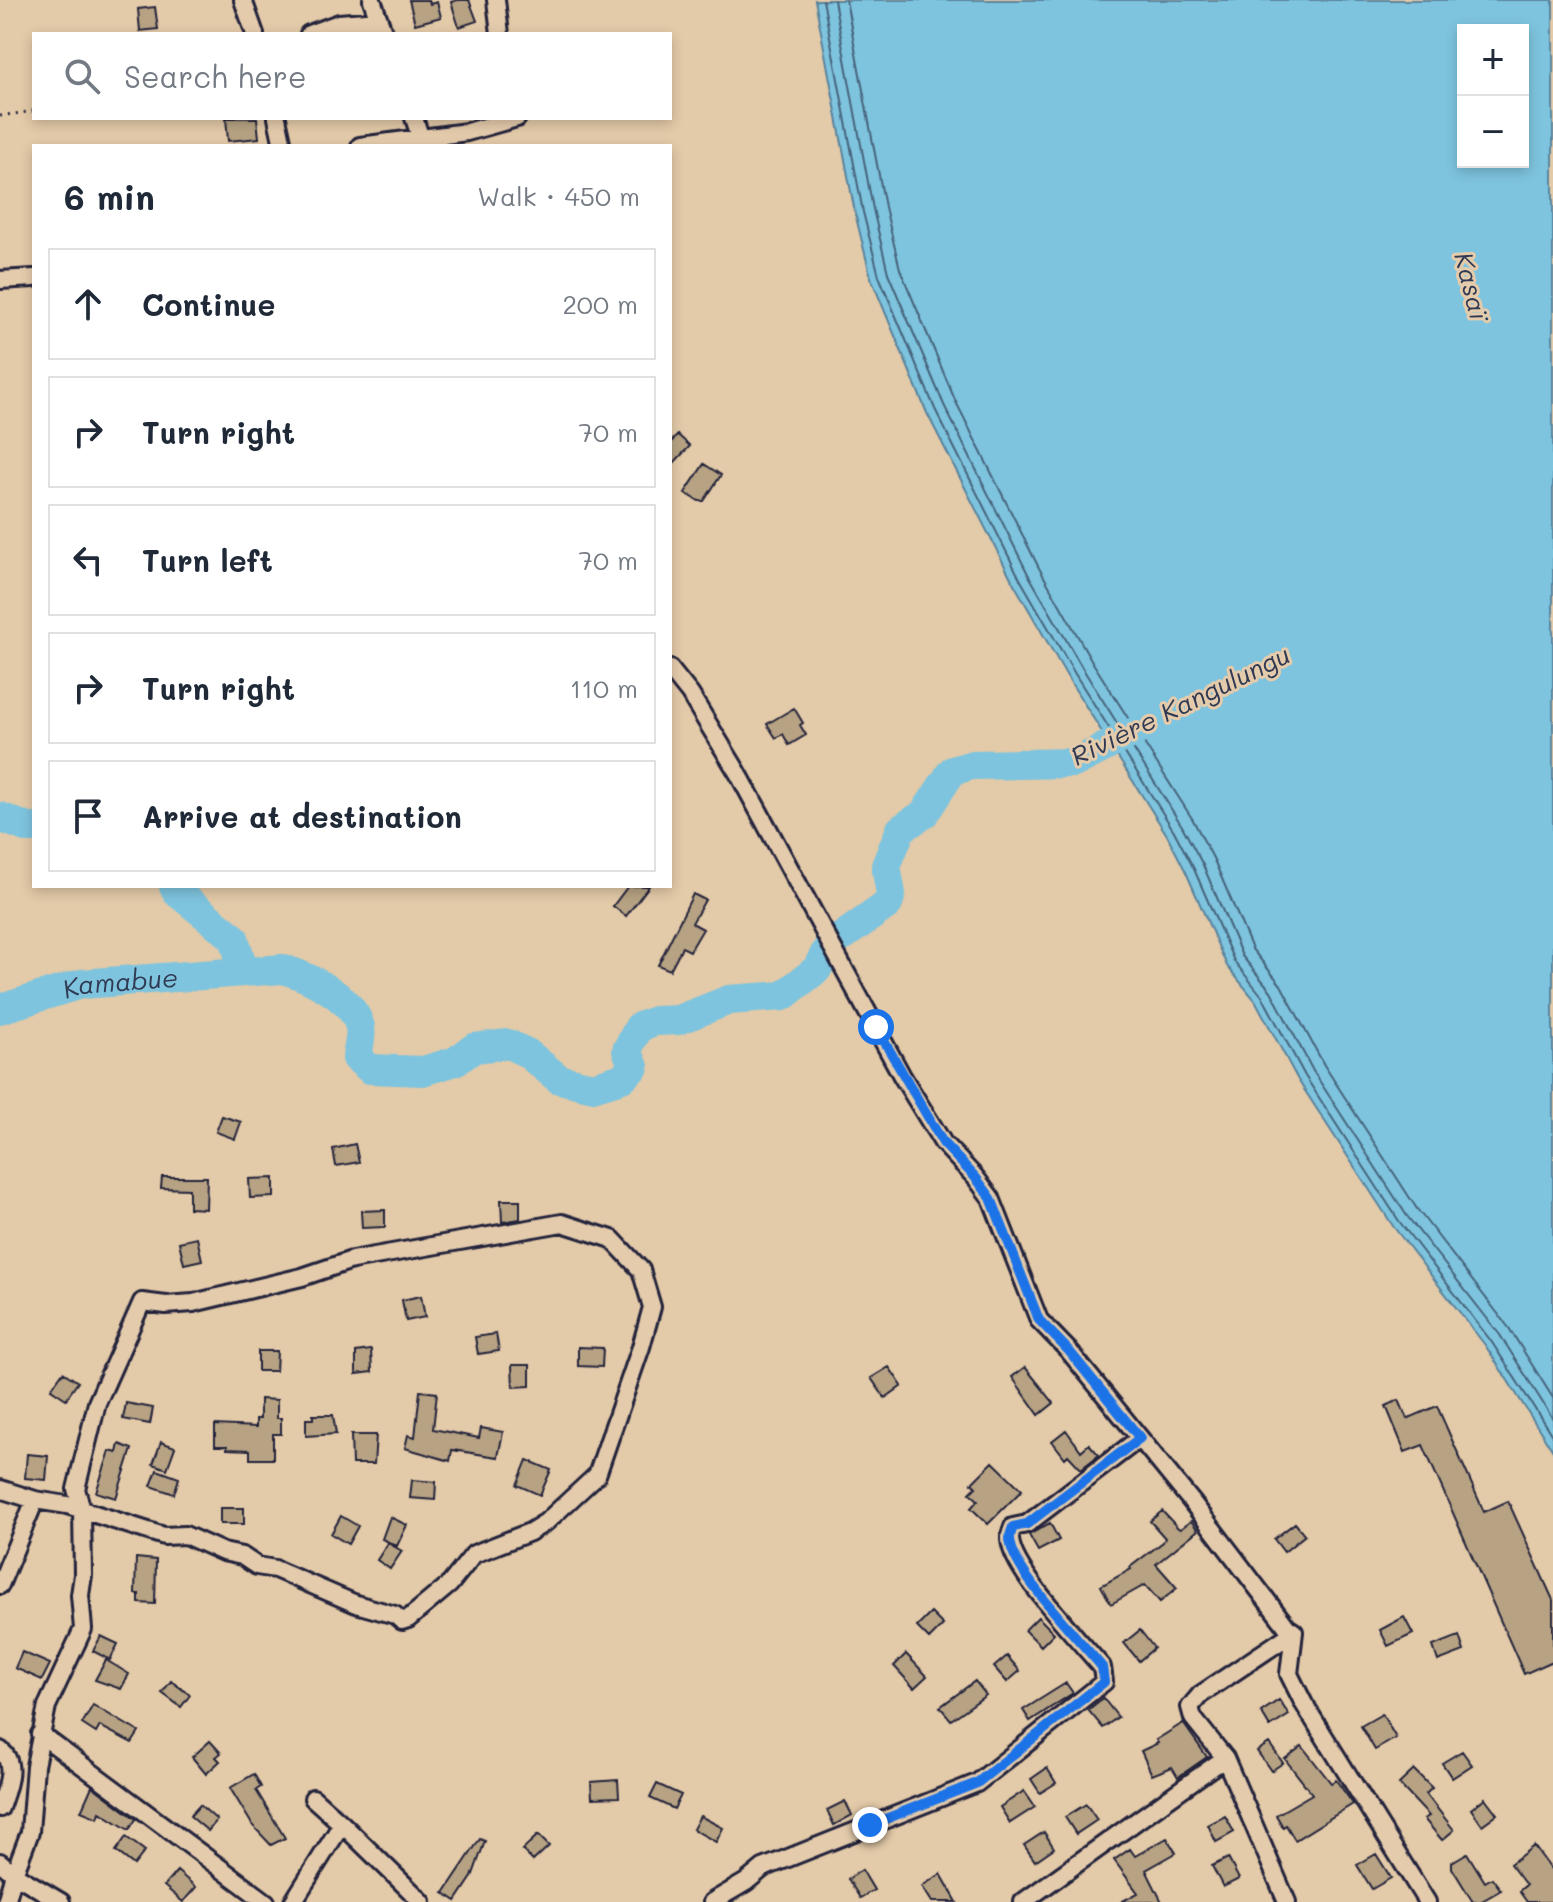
<!DOCTYPE html>
<meta charset="utf-8">
<style>
body{margin:0;font-family:Mali,sans-serif;background:#f2f2f3;color:#1f2937}
.controls{position:absolute;right:24px;top:24px;display:grid;overflow:hidden;border-radius:0px;box-shadow:0 4px 12px #0003}
.controls button{width:72px;height:72px;display:grid;place-items:center;padding:0;border:0;border-bottom:2px solid #e0e1e3;background:#fff;color:#1f2937;font:40px sans-serif}
.stop{position:absolute;width:24px;height:24px;margin:-18px;border:6px solid #1a73e8;border-radius:50%;background:#fff}
.stop.end{background:#1a73e8;border-color:#fff;box-shadow:0 2px 8px #0008}
.list{margin:0;padding:0;list-style:none}
h2{display:flex;justify-content:space-between;align-items:center;height:104px;margin:0;padding:0 32px;font-size:34px}
h2 small{font-size:26px;font-weight:400;color:#747a83}
.list li{display:grid;grid-template-columns:52px 1fr auto;gap:24px;align-items:center;box-sizing:border-box;height:112px;margin:0 16px 16px;padding:0 16px;border:2px solid #e0e1e3;border-radius:0px}
.list b{display:block;font-size:30px;white-space:nowrap}
.list em{font-size:26px;font-style:normal;color:#747a83}
.icon{flex:none;width:44px;height:44px;fill:none;stroke:currentColor;stroke-width:2;stroke-linecap:round;stroke-linejoin:round}
.map{position:relative;flex:none;width:1553px;height:1902px;overflow:hidden}
.search{position:absolute;background:#fff;box-shadow:0 4px 12px #0003;left:32px;top:32px;width:640px;height:88px;display:flex;align-items:center;gap:20px;box-sizing:border-box;padding:0 28px;border-radius:0px;color:#747a83;font-size:30px}
.panel{position:absolute;background:#fff;box-shadow:0 4px 12px #0003;left:32px;top:144px;width:640px;height:744px;border-radius:0px}
.map>svg:first-child{display:block}
.water{fill:#7ec4de;stroke:#59839d;stroke-width:2;fill-rule:evenodd}
.lines{fill:none;stroke-linecap:round;stroke-linejoin:round}
.shore{stroke:#47637c;stroke-width:2}
.river{stroke:#7ec4de;stroke-width:30}
.building{fill:#b7a383;stroke:#22223b;stroke-width:2}
.minor-casing{stroke:#22223b;stroke-width:22}
.path{stroke:#22223b;stroke-width:3;stroke-dasharray:2 6;stroke-linecap:butt}
.minor{stroke:#e4cbac;stroke-width:16}
.route{stroke:#1a73e8;stroke-width:10}
.labels{text-anchor:middle;dominant-baseline:central;stroke-width:6;stroke-linejoin:round;paint-order:stroke}
.water-label{font-size:26px;font-style:italic;fill:#303a53;stroke:#e4cbac}
</style>
<div class="map">
<svg width="1553" height="1902" viewBox="0 0 1553 1902">
<rect width="100%" height="100%" fill="#e3caa8"/>
<filter id="ink" filterUnits="userSpaceOnUse"><feTurbulence type="fractalNoise" baseFrequency=".0125" numOctaves="2"/><feDisplacementMap in="SourceGraphic" scale="16" xChannelSelector="R" yChannelSelector="G"/><feConvolveMatrix kernelMatrix="1 2 1 2 8 2 1 2 1" color-interpolation-filters="sRGB"/></filter>
<g filter="url(#ink)">
<path class="water" d="M815,0H1553V1451L1485,1345L1393,1226L1298,1080L1255,1000L1227,966L1186,872L1167,835L1068,678L1013,582L927,413L871,278L855,213ZM1463,30H1523V162H1463Z"/>
<g class="lines">
<path class="shore" d="M823,0L863,212L879,276L935,409L1020,579L1075,674L1174,831L1194,869L1234,961L1262,996L1305,1076L1399,1221L1491,1341L1553,1437
M834,0L873,209L888,273L944,405L1028,574L1083,669L1182,826L1203,865L1242,956L1271,991L1313,1071L1407,1216L1500,1335L1553,1419
M846,0L885,207L900,269L955,400L1039,568L1093,663L1193,820L1214,860L1252,949L1281,985L1324,1065L1417,1209L1509,1328L1553,1398"/>
<g class="river">
<path d="M0,817L28,828H34"/>
<path d="M174,886L178,893L234,938L244,972"/>
<path id="s1" d="M0,1009L81,984L283,969C309,977 353,997 360,1027C362,1036 358,1049 357,1058L370,1069L423,1071L456,1061L474,1048L508,1044L527,1053L559,1079L593,1087L622,1078L634,1067L627,1050L639,1027L655,1021L678,1020L729,1000L783,996L817,969L829,946L888,904L891,894L886,866L901,829L924,814L952,771L972,765L1074,763L1146,726"/>
</g>
</g>
<path class="building" d="M409,0H429L430,4L437,2L441,17L415,24Z
M458,0H469L477,21L459,27L451,2Z
M155,7L158,29L140,31L138,9Z
M226,118H257L259,138L228,141Z
M678,435L690,446L670,467V443Z
M704,464L721,475L704,501H699L685,493Z
M794,708L803,723L800,725L806,735L789,745L783,734L776,738L767,724Z
M628,886H649L626,916L613,906Z
M693,894L705,900L692,923L703,929L690,951L682,947L670,970L658,965Z
M222,1116L241,1122L235,1139L216,1132Z
M355,1144L359,1162L336,1166L333,1149Z
M162,1177H207L206,1209L189,1208V1189L161,1188Z
M274,1178V1197L250,1198L249,1179Z
M501,1200H520V1219L502,1222Z
M385,1210V1227L362,1228L361,1211Z
M197,1238L202,1260L184,1264L179,1242Z
M421,1296L425,1317L406,1321L402,1300Z
M496,1334L499,1351L478,1354L475,1337Z
M578,1347L603,1348L602,1367L578,1366Z
M371,1350L372,1372L356,1374V1352Z
M258,1351H277L276,1371H258Z
M512,1365H530V1386L513,1387Z
M889,1367L902,1386L885,1398L871,1378Z
M1025,1367L1054,1403L1039,1415L1012,1377Z
M63,1372L78,1382L66,1399L51,1389Z
M420,1391L437,1393L433,1429L479,1438L481,1428L503,1432L498,1457L452,1450L450,1461L405,1448L408,1435L415,1437Z
M260,1399L277,1400V1418H281V1434H273V1459H250V1450L227,1449V1446H215V1425L256,1427V1419H260Z
M1399,1400L1407,1419L1437,1406L1484,1512L1508,1501L1553,1600V1661L1524,1674L1423,1445L1405,1452L1386,1406Z
M126,1403L153,1408L150,1424L123,1419Z
M313,1415H333L336,1434L306,1436V1419H313Z
M1066,1430L1081,1451L1089,1444L1099,1455L1081,1469L1068,1455L1065,1458L1052,1441Z
M351,1435H376L374,1464H352Z
M161,1442L175,1447L167,1469L153,1464Z
M119,1444L132,1449L116,1498L96,1492L110,1451L117,1453Z
M27,1454L48,1456L46,1480L25,1478Z
M527,1460L551,1470L540,1495L517,1485Z
M993,1462L1022,1490L988,1524L971,1508L978,1500L970,1493L976,1487L972,1483Z
M157,1470L179,1478L174,1494L151,1486Z
M412,1480L436,1482L435,1500L410,1498Z
M220,1508H244V1524H220Z
M1162,1511L1178,1528L1180,1529L1191,1521L1198,1530L1156,1564L1177,1588L1160,1602L1145,1585L1111,1604L1101,1586L1131,1569L1130,1567L1163,1542L1165,1538L1150,1521Z
M341,1516L358,1526L348,1544L331,1534Z
M390,1517L407,1525L397,1546L382,1539Z
M1050,1523L1059,1540L1038,1551L1029,1535Z
M1295,1523L1305,1535L1284,1552L1274,1539Z
M388,1543L402,1551L390,1569L377,1560Z
M136,1558L156,1560L155,1604L139,1603V1594H135Z
M931,1613L943,1625L929,1639L917,1627Z
M1038,1617L1054,1633L1041,1646L1025,1630Z
M1404,1617L1413,1634L1388,1646L1380,1630Z
M1140,1630L1154,1648L1139,1661L1124,1643Z
M101,1636L118,1644L110,1660L93,1651Z
M1459,1636L1464,1651L1438,1661L1433,1646Z
M22,1652L50,1664L42,1680L15,1668Z
M906,1654L927,1676L914,1688L894,1666Z
M1007,1656L1020,1671L1007,1682L994,1667Z
M106,1660L129,1674L121,1689L95,1680Z
M171,1681L190,1695L181,1707L162,1693Z
M975,1681L986,1695L951,1720L940,1707Z
M1066,1683L1073,1693L1030,1721L1023,1710Z
M1103,1698L1118,1717L1103,1728L1088,1710Z
M1279,1700L1289,1715L1270,1727L1261,1712Z
M93,1705L139,1732L132,1743L100,1726L96,1733L82,1724Z
M1382,1714L1396,1738L1375,1750L1361,1726Z
M1183,1723L1207,1757L1178,1777L1172,1767L1152,1775L1141,1751L1158,1743L1156,1740Z
M210,1741L221,1753L216,1757L220,1761L206,1774L192,1757Z
M1269,1743L1283,1763L1271,1771L1257,1751Z
M1302,1746L1331,1783L1336,1780L1353,1804L1295,1840L1286,1825L1283,1827L1276,1815L1312,1794L1285,1759Z
M1462,1751L1472,1765L1452,1778L1442,1763Z
M1047,1768L1056,1783L1040,1793L1031,1779Z
M1414,1770L1432,1788L1426,1794L1454,1830L1442,1840L1424,1819L1429,1816L1399,1784Z
M254,1774L261,1787L256,1790L285,1838L271,1845L253,1826L230,1788Z
M618,1780L619,1797L592,1798L591,1782Z
M657,1784L681,1795L674,1809L650,1798Z
M92,1786L136,1819L129,1830L100,1812L98,1818L81,1811Z
M1024,1791L1035,1807L1010,1823L1000,1807Z
M1485,1798L1497,1814L1482,1825L1471,1809Z
M845,1801L852,1815L834,1825L827,1810Z
M1086,1804L1097,1820L1076,1834L1065,1817Z
M200,1805L217,1820L208,1831L190,1816Z
M700,1816L723,1828L716,1842L693,1829Z
M1225,1816L1234,1832L1216,1842L1208,1825Z
M1044,1832L1054,1848L1035,1861L1024,1845Z
M538,1835L549,1846L533,1861L522,1850Z
M126,1837L145,1851L134,1865L116,1851Z
M1167,1838L1176,1853L1146,1870L1162,1902H1121L1138,1893L1114,1860L1130,1849L1135,1856Z
M480,1839L485,1841L472,1877L456,1901L444,1893Z
M1534,1846L1553,1872V1902H1527L1519,1891L1526,1885L1510,1864Z
M1467,1853L1485,1882L1492,1878L1501,1890L1480,1902H1473L1452,1868V1862Z
M1376,1854L1391,1878L1372,1889L1357,1865Z
M1228,1858L1239,1879L1223,1887L1212,1866Z
M862,1870L874,1890L860,1898L848,1879Z
M177,1871L196,1887L183,1902L164,1886Z
M941,1874L957,1902H932L922,1886Z"/>
<g class="lines">
<defs>
<path id="minor" d="M243,0L255,34
M372,0L384,34
M496,0L500,34
M309,34L339,23L379,20
M277,118L283,146
M414,118L421,139
M360,146L467,132L517,118
M0,280L34,278
M670,669L690,694L738,773L902,1076L943,1143L976,1178L991,1198L1039,1320L1069,1351L1192,1502L1287,1627L1294,1632L1289,1674L1304,1704L1427,1902
M0,1489L35,1500L67,1505L164,1536L185,1535L223,1552L242,1556L257,1566L275,1569L356,1604L395,1615L402,1621L408,1619L450,1584L474,1554L530,1532L546,1522L597,1475L641,1347L652,1307L641,1270L612,1239L562,1223L352,1260L302,1277L193,1303L166,1305L142,1302L97,1403L76,1489L82,1510L83,1575L80,1595L83,1629L47,1706L35,1766L30,1832L14,1874L6,1902
M0,1585L35,1500
M40,1734L266,1902
M0,1750C18,1763 6,1790 0,1808
M342,1824L422,1902
M0,1862L14,1874L61,1902
M293,1902L342,1824L313,1798
M712,1902L746,1882L763,1868L977,1783L1104,1682L1102,1667C1079,1640 1018,1576 1011,1545C1009,1538 1010,1534 1013,1527L1027,1524L1140,1438
M1023,1902L1225,1758
M1287,1902L1225,1758L1193,1718L1190,1707L1200,1695L1294,1632"/>
</defs>
<use href="#minor" class="minor-casing"/>
<path class="path" d="M0,116L34,111"/>
<use href="#minor" class="minor"/>
</g>
</g>
<g class="lines" filter="url(#ink)">
<path class="route" d="M870,1825L977,1783L1104,1682L1102,1667C1079,1639 1018,1577 1011,1545C1009,1538 1010,1534 1013,1527L1027,1524L1140,1438L1069,1351L1039,1320L991,1198L976,1178L943,1143L876,1027"/>
</g>
<g class="labels">
<g class="water-label">
<text transform="translate(1472 286) rotate(76)">Kasaï</text>
<text transform="translate(1180 705) rotate(-26)">Rivière Kangulungu</text>
<text stroke="none"><textPath href="#s1" startOffset="124">Kamabue</textPath></text>
</g>
</g>
</svg>
<div class="controls">
<button>+</button>
<button>−</button>
</div>
<div class="stop" style="left:876px;top:1027px"></div>
<div class="stop end" style="left:870px;top:1825px"></div>
<div class="search"><svg class="icon" aria-label="search" viewBox="0 0 24 24"><circle cx="10" cy="10" r="6"/><path d="M15 15l6 6"/></svg>Search here</div>
<section class="panel">
<h2>6 min<small>Walk · 450 m</small></h2>
<ul class="list">
<li><svg class="icon" aria-label="ahead" viewBox="0 0 24 24"><path d="M12 20V5M6 11l6-6 6 6"/></svg><div><b>Continue</b></div><em>200 m</em></li>
<li><svg class="icon" aria-label="right" viewBox="0 0 24 24"><path d="M7 20v-9h11M14 6l5 5-5 5"/></svg><div><b>Turn right</b></div><em>70 m</em></li>
<li><svg class="icon" aria-label="left" viewBox="0 0 24 24"><path d="M17 20v-9H6M10 6l-5 5 5 5"/></svg><div><b>Turn left</b></div><em>70 m</em></li>
<li><svg class="icon" aria-label="right" viewBox="0 0 24 24"><path d="M7 20v-9h11M14 6l5 5-5 5"/></svg><div><b>Turn right</b></div><em>110 m</em></li>
<li><svg class="icon" aria-label="arrive" viewBox="0 0 24 24"><path d="M6 21V4h12l-3 4 3 4H6"/></svg><div><b>Arrive at destination</b></div></li>
</ul>
</section>
</div>
